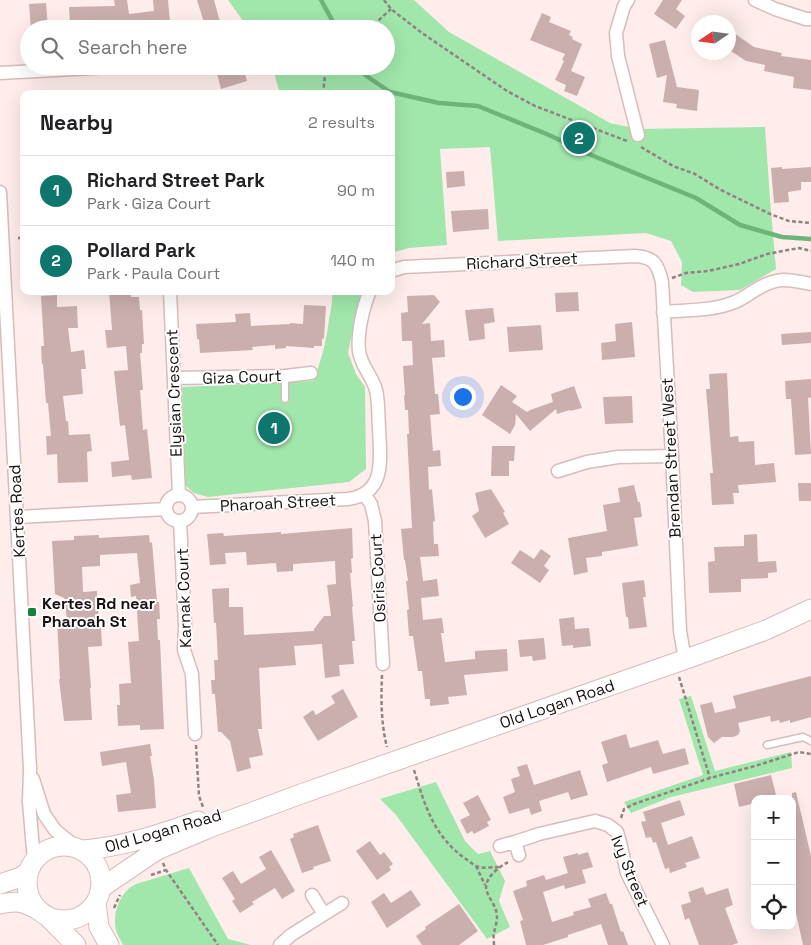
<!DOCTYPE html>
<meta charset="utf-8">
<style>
body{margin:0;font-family:"Space Grotesk",sans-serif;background:#f6f6f6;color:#202124}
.controls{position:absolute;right:15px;bottom:15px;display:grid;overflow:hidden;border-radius:10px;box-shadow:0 5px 20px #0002}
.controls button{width:45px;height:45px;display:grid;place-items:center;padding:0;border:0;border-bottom:1px solid #e0e0e0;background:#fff;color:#202124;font:25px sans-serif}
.compass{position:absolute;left:691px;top:15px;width:45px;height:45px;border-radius:50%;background:#fff;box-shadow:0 5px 20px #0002;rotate:257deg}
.you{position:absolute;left:462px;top:396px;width:18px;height:18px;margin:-12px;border:4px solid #fff;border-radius:50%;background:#1a73e8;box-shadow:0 0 0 8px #1a73e833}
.badge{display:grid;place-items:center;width:32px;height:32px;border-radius:50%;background:#0f766e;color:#fff;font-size:16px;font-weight:700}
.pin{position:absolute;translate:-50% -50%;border:2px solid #fff;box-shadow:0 1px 5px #0006}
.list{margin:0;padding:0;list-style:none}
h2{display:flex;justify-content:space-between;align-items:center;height:65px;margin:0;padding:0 20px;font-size:21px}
h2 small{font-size:16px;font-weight:400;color:#757577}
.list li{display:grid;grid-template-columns:32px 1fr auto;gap:15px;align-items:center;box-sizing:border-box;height:70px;padding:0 20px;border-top:1px solid #e0e0e0}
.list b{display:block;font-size:19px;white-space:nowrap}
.list p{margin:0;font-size:16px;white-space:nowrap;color:#757577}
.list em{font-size:16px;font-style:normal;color:#757577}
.icon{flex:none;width:28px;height:28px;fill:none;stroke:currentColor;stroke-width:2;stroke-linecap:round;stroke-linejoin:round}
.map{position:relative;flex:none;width:811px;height:945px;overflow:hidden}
.search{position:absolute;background:#fff;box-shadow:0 5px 20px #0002;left:20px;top:20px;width:375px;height:55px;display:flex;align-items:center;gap:12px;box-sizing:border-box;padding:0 18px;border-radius:28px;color:#757577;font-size:19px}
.panel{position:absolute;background:#fff;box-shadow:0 5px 20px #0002;left:20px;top:90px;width:375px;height:205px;border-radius:10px}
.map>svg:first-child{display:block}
.green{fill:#a1e6ab}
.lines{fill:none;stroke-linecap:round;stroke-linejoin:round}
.stream{stroke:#6db47a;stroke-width:4.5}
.building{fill:#caafad}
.lane-casing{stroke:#d6bcba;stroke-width:9}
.street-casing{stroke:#d6bcba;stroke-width:15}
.secondary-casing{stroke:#d6bcba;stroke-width:21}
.path{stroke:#8f8281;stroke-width:2.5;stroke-dasharray:4 2.5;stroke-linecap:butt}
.lane{stroke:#fff;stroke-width:6}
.street{stroke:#fff;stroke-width:12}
.secondary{stroke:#fff;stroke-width:19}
.poi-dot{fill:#148239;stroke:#fff;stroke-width:2}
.labels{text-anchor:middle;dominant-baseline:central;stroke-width:4;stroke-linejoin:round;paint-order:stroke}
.street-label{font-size:16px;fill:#180f0e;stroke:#fff}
.poi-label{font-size:16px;font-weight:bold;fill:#180f0e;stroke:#fff;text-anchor:start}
</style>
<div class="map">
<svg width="811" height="945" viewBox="0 0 811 945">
<rect width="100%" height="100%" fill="#feedeb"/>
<path class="green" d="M228,0H414L449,32L610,123L639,129L765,127L770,199L776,269L740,290L693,292L681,285L682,262L671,241L646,233L498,241L490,147L440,149L447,245L409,248L391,253V94H280L272,66H386V29H249Z
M332,291H361L348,353L356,374L365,387L366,469L349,482L208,497L194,493L185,485L182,387L313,381C322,359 326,343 329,319C331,310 333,301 332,291Z
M691,696L715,771L791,752L792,768L671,797L631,813L624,802L703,775L679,699Z
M436,782L465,841L478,854L490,851L505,881L499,901L510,927L487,939L396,815L380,799Z
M189,868L228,939L251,945H123C121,940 117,935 116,930C112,914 120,891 136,884Z"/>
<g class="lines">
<path class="stream" d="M321,0L337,29
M360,66L365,75L390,92L439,103L478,106L549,135L591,155L696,198L740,225L782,237L811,239"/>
</g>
<path class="building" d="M114,0H127L129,14L154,11L153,0H168L170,22L144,24V27L125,29H87V24H70L69,7L115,6Z
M197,0H214L222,29H206Z
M663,0H682L676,9L685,16L676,29L654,14Z
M46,3L48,29H31L29,4Z
M542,13L551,17L549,22L571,31L569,35L573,37L572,39L582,44L571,71L585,77L577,96L564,91L566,85L555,80L564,61L562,60L565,54L530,40Z
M728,29L754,47L782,53L781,56L811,60V90L793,88L794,77L764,71L765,65L746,61L728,49Z
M665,40L677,87L699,90L697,111L676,108L677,104L663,102L667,75L657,78L649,44Z
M215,66H243L247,81L221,89Z
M782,167V169L811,167V182H801V190L788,192L789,202L774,203L771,168Z
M464,171L465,186L447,188L446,172Z
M488,209L489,229L453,232L451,211Z
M109,291H131V297H139L140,310H142L144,344H142V353H140L143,390H140L143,430L147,429L152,478L132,480L131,475L112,477L111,462L129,460L125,425L120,426L114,371L128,370L126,346L107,348L105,330H112Z
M578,292L579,311L556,312L555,293Z
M57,295V307L77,306L78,328H68L71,352L84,350L86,369H81L83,394L63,396L66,421H68L69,435L90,434L92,451L87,452L88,482L58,483L57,454L47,455L46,436H51L48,403H46L43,364H42L41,346H44L41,296Z
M434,295L440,302L422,324L430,323L431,341L444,340L445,357L432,358L435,394H438L440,414L430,415L433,451L440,450L441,466L428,467L429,490L432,489L435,521L433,522L434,544H438L439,556L420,557L423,581L437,579L439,596L421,598L423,620L442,618L444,633H441L445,662L475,659V651L507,649L508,671L464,675L467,695L448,697L449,704L430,706V699H425L422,671H418L413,636H409L407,610L409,609L406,581H408L405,560H404L401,529L412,528L407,434H409L408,410H405L404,395H405L403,366L413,365L412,341H402L401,313L408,312L407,296Z
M304,305L326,306L324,339L322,338V346H314V348L286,346V348L275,349V345L252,347L253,350L200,353L199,339H197L196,324L236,322L235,314L250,313L251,326L290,324V323L303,324Z
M493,308L495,322L484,324L485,339L469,341L465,310Z
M632,322L635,357L602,360L601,343L616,341L615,324Z
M541,325L543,350L509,352L507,327Z
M811,332V343L782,345L781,334Z
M727,373L730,437L738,436L739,442L754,441L755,465L774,463L776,482L738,485L739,493H733L734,504L712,505L710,473H713L706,389H710L709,374Z
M811,379V397L808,398L811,454L795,455L791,399H786L785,381Z
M501,385L517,396L512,402L527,412L530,410L553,402L551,394L574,386L582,408L570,411V410L557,414L556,409L530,431L516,414L515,425L510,434L482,415Z
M632,396L633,423L605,424L603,397Z
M492,446H515L514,461H509V476H491Z
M798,483H811V501H799Z
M634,485L638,502H640L642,517L634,518L638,546L602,552V556L586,558L588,572L574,575L568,538L607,531L603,505L620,502L618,488Z
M491,489L505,512L503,513L509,524L485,538L472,516L479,511L475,493Z
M352,528L353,558L351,559L352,573H350L353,607H352L355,641H352L354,664L339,665L340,676L325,678L322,644L294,646L296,665L259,668L262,729H258L263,755L249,758L251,768L237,772L230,741L221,732H218L215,694H212L211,680H215L214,660H218L216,623H214L212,589L229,588V607H243L244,635L314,631V629L324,616H331L327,585L336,584L335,561L293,564V571L277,572L276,563L247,565L246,552L225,553L226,564L210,565L207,534L223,533L224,536L281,532V534Z
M757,534L758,562L776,561L777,572L768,573V578L741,579V592L709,593L708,562L715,561L714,547L744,546V535Z
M99,535V538L149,535L150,543L152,542L157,602H159L160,619H157L158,640H160L164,729L140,730V725L118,726L117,705H120L119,684L131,683L128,642L139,641L136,596L131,597L130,585L140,583L137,553L100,555V566L82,567L83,592L97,591L99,625H101L102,646L88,647L91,688H90L92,720L64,721L59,679H60L57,619H67L64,598L55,594L52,541L74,540V536Z
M541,549L551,556L544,566L549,570L540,583L511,563L520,550L534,559Z
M644,580L646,597H643L647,627L629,629L628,617H626L622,583Z
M574,617L575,629L589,628L591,646L573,648V645L562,646L559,619Z
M544,638L546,659L533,661L532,656L520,657L518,640Z
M811,676V717L790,723V720L780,723L779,720L771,722L770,716L738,723L740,731L738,735L733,737H722L714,743L708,737L700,705L712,702L715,713L736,708L733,696Z
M343,689L358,717L318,741L303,717L313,710L316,715L335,703L331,696Z
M626,734L630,748L658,740L663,754L685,748L689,764L653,774L651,767L607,782L602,765L608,763L601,742Z
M150,744L152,756H150L154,780L156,808L118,812L116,795L131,793L126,762L102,766L100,752Z
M527,764L534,785L580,770L588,795L571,800L568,792L539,801L542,811L531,815L529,808L509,814L503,797L515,792L511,779L520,776L517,767Z
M771,775L777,799H755V803L739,807L734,784Z
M796,792L811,856V945H803L796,913L792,914V793Z
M478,795L491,820L487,822L489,826L474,834L472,831L467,834L460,820L470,815L463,803Z
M680,800L685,815L661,823L668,845L692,836L700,858L685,863L687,867L670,873L669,868L665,869L656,842L653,843L651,837L646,838L641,822L646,821L643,812Z
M318,825L331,861L313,867L314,869L302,873L290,839L294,837L293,834Z
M370,841L380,855L384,852L393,864L389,867L391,870L377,880L356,851Z
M271,850L295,891L282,899L275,888L252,902L254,904L240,913L232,901L235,899L222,878L233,871L241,884L266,869L259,857Z
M588,852L593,867L582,870L586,883L565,889L564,885L543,892L552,922L574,915L573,912L591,907L588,899L606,893L610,904H612L621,932L623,931L628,945H608L601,924L568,935V937L543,945H526L520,921L523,920L513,891L527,886L526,881L544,875L546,880L568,873L563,857L578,853V855Z
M703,887L706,895L728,888L733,905L725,908L738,943L732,945H699L689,918L685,920L681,905L691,902L688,892Z
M411,890L421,905L387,928L371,902L384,893L391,903Z
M459,904L478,931L459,945H422L416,936L426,929L425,927Z"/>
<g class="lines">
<defs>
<path id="lane" d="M285,376V399
M767,745L803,737L811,741"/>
<path id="street" d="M628,0L624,6L616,33L618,56L638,135
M755,0L775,9L806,19H811
M0,73L128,66
M0,192L30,769L29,802L34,861
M391,271L404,267L635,256C654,257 658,264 662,282L672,456L680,631L685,660
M170,291L179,495
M663,312C686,310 711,311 732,303C739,301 746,296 752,292C776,277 784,278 811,284
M174,378L285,376L311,373
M558,471L587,462L618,457L672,456
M364,494L371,504L375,521L383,664
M166 508a13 13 0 1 1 26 0a13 13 0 1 1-26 0Z
M192,507L348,499C387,494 380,457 379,428C378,416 379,402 376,390C372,376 361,366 359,351C357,334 363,307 370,291
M18,517L166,509
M180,521L185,626L184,650L192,674L195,734
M33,779L44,814L55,830L76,847
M515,842L539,834L595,821L608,825L617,832L620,842L627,873L663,945
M500,846L515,842L519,855
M312,895L324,914
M280,945L291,935L342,903"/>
<path id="secondary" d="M27 883a37 37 0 1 1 74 0a37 37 0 1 1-74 0Z
M83,850C123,847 160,834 198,821
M0,884L21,877L29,871
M101,888L157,850L209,828L301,794L689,658L766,630L811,609
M96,903L99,927L109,945
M0,904C20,900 23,902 40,911
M47,916L76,945"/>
</defs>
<use href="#lane" class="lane-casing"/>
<use href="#street" class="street-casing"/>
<use href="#secondary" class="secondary-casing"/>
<path class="path" d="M384,0L391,9L422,33L507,91L535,106L627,141
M369,29L391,9
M323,94L325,75L329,66
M641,147L673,166L695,174L719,189L770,214L789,221L811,223
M18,238H24
M672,278L686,273L708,271L739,264L767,254L799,248L811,251
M382,675C381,699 381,724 387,747
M679,677L710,778
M196,745L199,796L203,807
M414,770C425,806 434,837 466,859C469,861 472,864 476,866C482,869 492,867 499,867
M621,818L624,809L634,804L710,778L755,766L799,752L811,754
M163,863L166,870L218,945
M476,866L485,885
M151,875L166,870
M114,908L120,895
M494,945C494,941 493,937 494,933C495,928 497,922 497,917C497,907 490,900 487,892C482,879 499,867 508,862"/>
<use href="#lane" class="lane"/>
<use href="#street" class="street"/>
<use href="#secondary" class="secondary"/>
</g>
<rect class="poi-dot" x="27" y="607" width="10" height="10" rx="2.5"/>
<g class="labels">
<g class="street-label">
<text transform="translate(522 261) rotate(-3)">Richard Street</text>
<text transform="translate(242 377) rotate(-2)">Giza Court</text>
<text transform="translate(174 393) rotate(-92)">Elysian Crescent</text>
<text transform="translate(671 458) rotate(-93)">Brendan Street West</text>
<text transform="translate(278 503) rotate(-3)">Pharoah Street</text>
<text transform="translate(17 511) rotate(-93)">Kertes Road</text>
<text transform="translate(378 578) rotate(-93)">Osiris Court</text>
<text transform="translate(184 598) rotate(-92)">Karnak Court</text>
<text transform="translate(557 704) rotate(-19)">Old Logan Road</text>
<text transform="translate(163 831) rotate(-16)">Old Logan Road</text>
<text transform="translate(630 871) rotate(68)">Ivy Street</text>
</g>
<g class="poi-label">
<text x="42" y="603">Kertes Rd near<tspan x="42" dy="18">Pharoah St</tspan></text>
</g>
</g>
</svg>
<div class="controls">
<button>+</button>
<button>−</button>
<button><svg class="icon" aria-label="locate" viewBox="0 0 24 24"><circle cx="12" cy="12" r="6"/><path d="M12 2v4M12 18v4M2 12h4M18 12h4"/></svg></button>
</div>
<svg class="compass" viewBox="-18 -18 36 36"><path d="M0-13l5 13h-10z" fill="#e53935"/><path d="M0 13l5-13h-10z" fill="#757577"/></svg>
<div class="you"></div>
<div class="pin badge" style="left:274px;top:428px">1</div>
<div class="pin badge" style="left:579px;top:138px">2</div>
<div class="search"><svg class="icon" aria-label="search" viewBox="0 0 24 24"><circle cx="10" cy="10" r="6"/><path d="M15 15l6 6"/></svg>Search here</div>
<section class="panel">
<h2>Nearby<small>2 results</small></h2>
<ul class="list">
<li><span class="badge">1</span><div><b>Richard Street Park</b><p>Park · Giza Court</p></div><em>90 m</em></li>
<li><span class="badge">2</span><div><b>Pollard Park</b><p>Park · Paula Court</p></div><em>140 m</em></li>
</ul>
</section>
</div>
